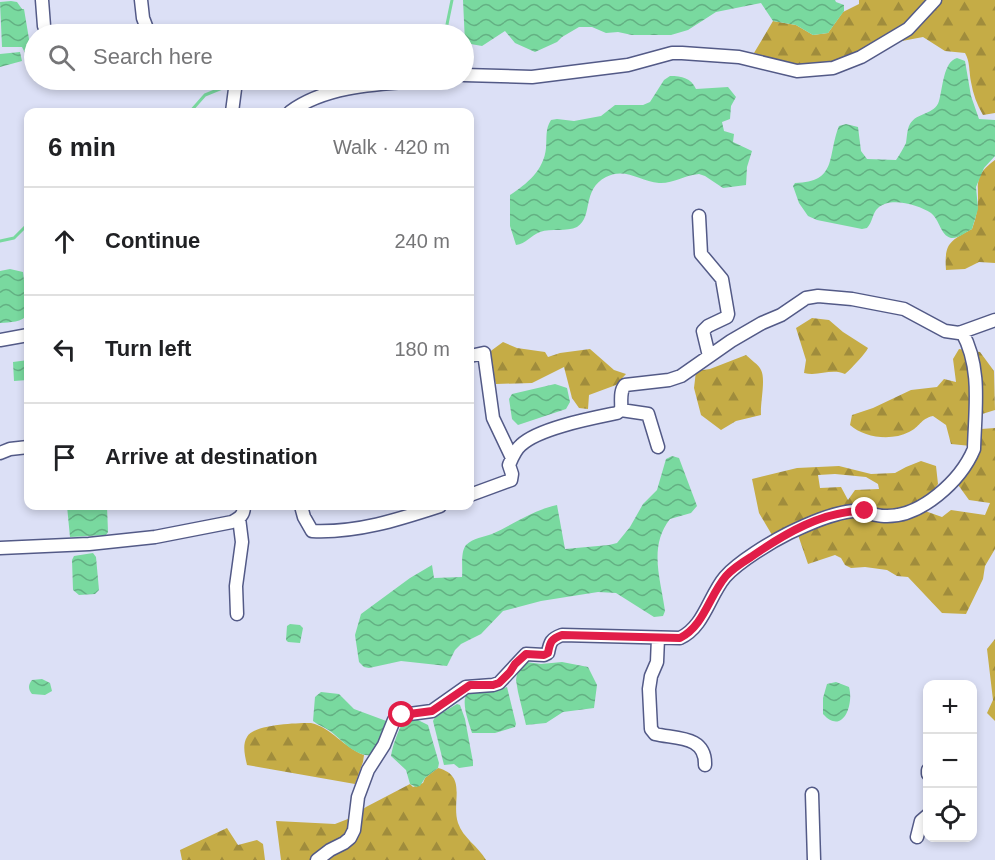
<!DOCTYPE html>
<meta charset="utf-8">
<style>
body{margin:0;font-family:Helvetica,sans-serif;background:#f6f6f6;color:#202124}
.controls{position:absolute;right:18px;bottom:18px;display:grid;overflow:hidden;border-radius:12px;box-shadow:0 3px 9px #0003}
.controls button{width:54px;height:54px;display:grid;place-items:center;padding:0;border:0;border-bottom:2px solid #e0e0e0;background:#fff;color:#202124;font:30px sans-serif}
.stop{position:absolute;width:18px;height:18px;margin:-14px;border:4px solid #e11d48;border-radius:50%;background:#fff}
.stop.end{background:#e11d48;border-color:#fff;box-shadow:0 2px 6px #0008}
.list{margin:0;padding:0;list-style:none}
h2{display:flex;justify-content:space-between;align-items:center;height:78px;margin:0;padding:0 24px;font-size:26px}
h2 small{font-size:20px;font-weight:400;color:#757577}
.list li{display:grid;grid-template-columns:39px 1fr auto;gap:18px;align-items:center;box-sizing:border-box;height:108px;padding:0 24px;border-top:2px solid #e0e0e0}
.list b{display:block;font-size:22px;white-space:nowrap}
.list em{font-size:20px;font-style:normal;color:#757577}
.icon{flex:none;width:33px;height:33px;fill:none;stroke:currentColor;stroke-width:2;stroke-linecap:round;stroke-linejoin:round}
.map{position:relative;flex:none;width:995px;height:860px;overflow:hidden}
.search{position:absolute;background:#fff;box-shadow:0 3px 9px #0003;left:24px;top:24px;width:450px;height:66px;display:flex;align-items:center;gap:15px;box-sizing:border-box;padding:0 21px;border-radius:33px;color:#757577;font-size:22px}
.panel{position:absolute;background:#fff;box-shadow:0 3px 9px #0003;left:24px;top:108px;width:450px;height:402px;border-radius:12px}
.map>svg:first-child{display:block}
.forest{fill:url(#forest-firs);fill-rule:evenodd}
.water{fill:url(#water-waves)}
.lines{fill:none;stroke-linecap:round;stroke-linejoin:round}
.stream{stroke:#79d99f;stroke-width:3}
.minor-casing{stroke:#535a87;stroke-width:15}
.minor{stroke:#fff;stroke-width:12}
.route{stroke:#e11d48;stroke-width:8}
</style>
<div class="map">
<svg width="995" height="860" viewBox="0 0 995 860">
<defs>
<pattern id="forest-firs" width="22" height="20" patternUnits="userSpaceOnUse" patternTransform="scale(1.5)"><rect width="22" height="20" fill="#c5ac46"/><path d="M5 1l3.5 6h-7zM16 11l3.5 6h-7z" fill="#a08c3c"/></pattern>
<pattern id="water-waves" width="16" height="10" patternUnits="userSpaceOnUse" patternTransform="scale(1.5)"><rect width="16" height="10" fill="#79d99f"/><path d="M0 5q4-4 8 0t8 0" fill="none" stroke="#63b083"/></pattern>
</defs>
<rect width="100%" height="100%" fill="#dce0f6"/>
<path class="forest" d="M859,0H995V113L983,115C977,105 973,94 971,82C969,72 970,61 965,53L945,51L923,37L902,41L879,39L852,56L824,65H791L754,53L773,21L796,25L813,35L828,33L843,12L859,4Z
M995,160V263L979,262L965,269L946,270C944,243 950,241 972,229C974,223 976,217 977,210C981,187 970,178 995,160Z
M812,318L829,320L843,332L868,348C866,353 849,371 845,374C831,368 818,377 804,373L806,360L796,328Z
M503,342L517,348L545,352L548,357L560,353L590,349L614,370L626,374L616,385L589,395L588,409L579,408L572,398L564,367L532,383L496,384L488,353Z
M959,349L980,352L994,371L995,410L979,415L981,429L995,428V549L985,566L983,579L966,614L942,613L908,577L897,576L887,570L865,567L851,568L845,565L841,558L835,555L808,564L798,535H772L759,513L752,479L797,468L839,466L871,474L895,473L906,467L921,461L936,466L938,484L931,493L911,506L942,517L951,510L985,515L990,503L969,500L956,482L971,446L951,444L946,425L933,416C920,419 920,427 909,432C892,441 864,438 850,425L852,415L873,408L911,390L937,387L944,379L956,382L953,359ZM835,474L866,477L878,484L879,489L855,490L848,500L841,487L820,488L818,475Z
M746,355C750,359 759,365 761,370C766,379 760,403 761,415L736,421L721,430L701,415L694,388L696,371L710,369Z
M995,639V721L987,713L993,700L987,649Z
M311,723C332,728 343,747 364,755L363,762L355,784L247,765C245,756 242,745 247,737C254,724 297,723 311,723Z
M438,768C468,776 451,801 458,823C463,838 478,846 486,860H281L276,821L335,824L353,817L366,807L410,784L413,787L423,783L425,778Z
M227,828L238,845L257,840L263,844L265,860H182L180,850Z"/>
<path class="water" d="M463,0H835L836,2L844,5V11L828,33L813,35L796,25L773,21L761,3L716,12L688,30L671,35H632L618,32L606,33L592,27H579L562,37L557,42L535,52L515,43L505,31L482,46L465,43Z
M11,1L17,2L22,9H24L29,39L34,50V55L31,57L26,55L22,47H2L0,2Z
M20,52L22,61L0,67V54Z
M957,58L965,61L971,96L979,119L995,120V156L984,168L976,187L978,209L972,229C966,232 958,239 951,238C940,235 940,220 931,213C919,205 890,196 878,208C872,213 873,222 867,228L862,229L817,220L808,216L799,203L793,186L795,183C838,182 827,156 839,126L846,124L858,127L861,151L867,159L896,160C900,154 903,149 906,143C907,137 907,129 910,124C917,112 935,115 939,101C943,88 943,62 957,58Z
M670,76C682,76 691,78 696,89L728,87L736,97L731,106L730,119L722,122L724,131L734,134L733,142L752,151L747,167L746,185L723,188L705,176L699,174C685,175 672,184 659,183C640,181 625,167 606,177C581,190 594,216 577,227C567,232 551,228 540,232C531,235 526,244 516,245L510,226V195C527,184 544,170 546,148C547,138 545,129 551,120L557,119L574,121L601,116L615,105H643L650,102L664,80Z
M10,269L23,272L28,314C22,323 10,322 0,323V271Z
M28,360V380L14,381L13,362Z
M555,384L567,388L570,402L566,409L518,425L512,419L509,399L512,394Z
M672,456L679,458L697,506L691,513L670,519C648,547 661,580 665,611L663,616L654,617L616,593L598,592L541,601L503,611L481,634L461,644L455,650L447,666L401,661L369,668L364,667L359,662L355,635L361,614L410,578L432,565L434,578L462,577C463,568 460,553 466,545C473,538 484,537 492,534C514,524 533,510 557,505L565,549L609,545L617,543L630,527L643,504L657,490L666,459Z
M67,506H107L108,532L106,535L70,537Z
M93,553L96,557L99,590L95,594L79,595L73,590L72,560L74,556Z
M290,624L300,625L303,628L300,643L288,642L286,640L287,626Z
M526,662L541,664L562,662L588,667L597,685L594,708L563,712L546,723L526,725L518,692L516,680L518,668Z
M42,679L50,683L52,691L45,695L32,694C28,689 28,685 32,680Z
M836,682L849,687C854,704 843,736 823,714V698L827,684Z
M507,687L516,724L515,727L495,733H472C469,722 456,692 474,690C477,690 480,691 484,692C493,692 499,690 507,687Z
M321,692L339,694L354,709L389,722L375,755C355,758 344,741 330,731C324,727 318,725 313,721L315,697Z
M457,704L460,705L465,719L473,762V766L459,768L454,764L444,765L433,721L435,717Z
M409,719L418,720L428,725L439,763L438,768L425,778L420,786L416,787L410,784L406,770L391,756C393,744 398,731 404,720Z"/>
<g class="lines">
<path class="stream" d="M445,34L452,0
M190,112L205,95L232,84
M0,241L14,238L28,224"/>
<defs>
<path id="minor" d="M42,0L44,26L47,33L50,34
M141,0L143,18L149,34
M464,75L532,77L628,65L672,53H682L739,57L797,71L833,68L861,57L908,29L935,0
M232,112L235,89L233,80
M290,112C329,83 387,84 434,80
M699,216L701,254L722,279L728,314L727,317L708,326L703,331L709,356
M0,340L28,335
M470,356L484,353L493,418L512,458
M621,410L648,414L658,447
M0,453L10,449L28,447
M470,495L511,480L512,474L509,465C512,458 515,450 521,445C539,428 593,418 617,413L621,410C622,402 619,392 625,385L669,380L681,376L731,341L762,323L781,315L806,298L818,296L852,299L904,309L945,331L959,333L995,320
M301,506L304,517L312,531C357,533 397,520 440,506
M0,548L89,544L155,537L232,522C240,518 244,515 244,506
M237,614L236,586L242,542L239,518
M658,638L657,662L651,676L649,689L651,729L655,734C675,739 706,735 705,765
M928,770V774
M812,794L814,860
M917,837L921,821L928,815
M317,860L330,850L344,843L350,838L354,830L358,797L368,770L384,745L394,720L402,715L432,711L466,687L493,685L499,683L526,654L544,655L548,653C550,642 551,639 562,635L680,638C704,627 709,596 725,577C738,562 771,542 789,533C808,524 832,513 853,511C864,510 874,516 884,516C921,518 961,480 974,449C975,409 982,368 962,332"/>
</defs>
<use href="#minor" class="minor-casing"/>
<use href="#minor" class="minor"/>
</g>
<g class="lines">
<path class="route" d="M402,715L432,711L470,685H493L499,683L510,672L515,664L526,654L544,655L548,653C550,642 551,639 562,635L680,638C704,626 709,596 726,576C732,569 743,562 751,557C784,534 824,510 865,511"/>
</g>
</svg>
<div class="controls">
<button>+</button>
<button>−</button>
<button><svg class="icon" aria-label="locate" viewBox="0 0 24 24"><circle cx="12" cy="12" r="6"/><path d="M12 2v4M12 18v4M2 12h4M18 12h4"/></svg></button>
</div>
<div class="stop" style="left:402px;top:715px"></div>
<div class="stop end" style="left:865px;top:511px"></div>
<div class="search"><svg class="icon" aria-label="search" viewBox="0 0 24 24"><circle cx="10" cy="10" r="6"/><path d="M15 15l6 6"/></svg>Search here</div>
<section class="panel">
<h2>6 min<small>Walk · 420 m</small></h2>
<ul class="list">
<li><svg class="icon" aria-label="ahead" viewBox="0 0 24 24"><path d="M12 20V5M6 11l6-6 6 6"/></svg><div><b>Continue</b></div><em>240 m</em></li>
<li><svg class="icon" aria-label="left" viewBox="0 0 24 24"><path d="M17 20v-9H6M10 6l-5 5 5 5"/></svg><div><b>Turn left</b></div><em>180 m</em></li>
<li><svg class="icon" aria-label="arrive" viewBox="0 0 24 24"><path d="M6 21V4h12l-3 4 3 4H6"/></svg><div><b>Arrive at destination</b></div></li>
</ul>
</section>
</div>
